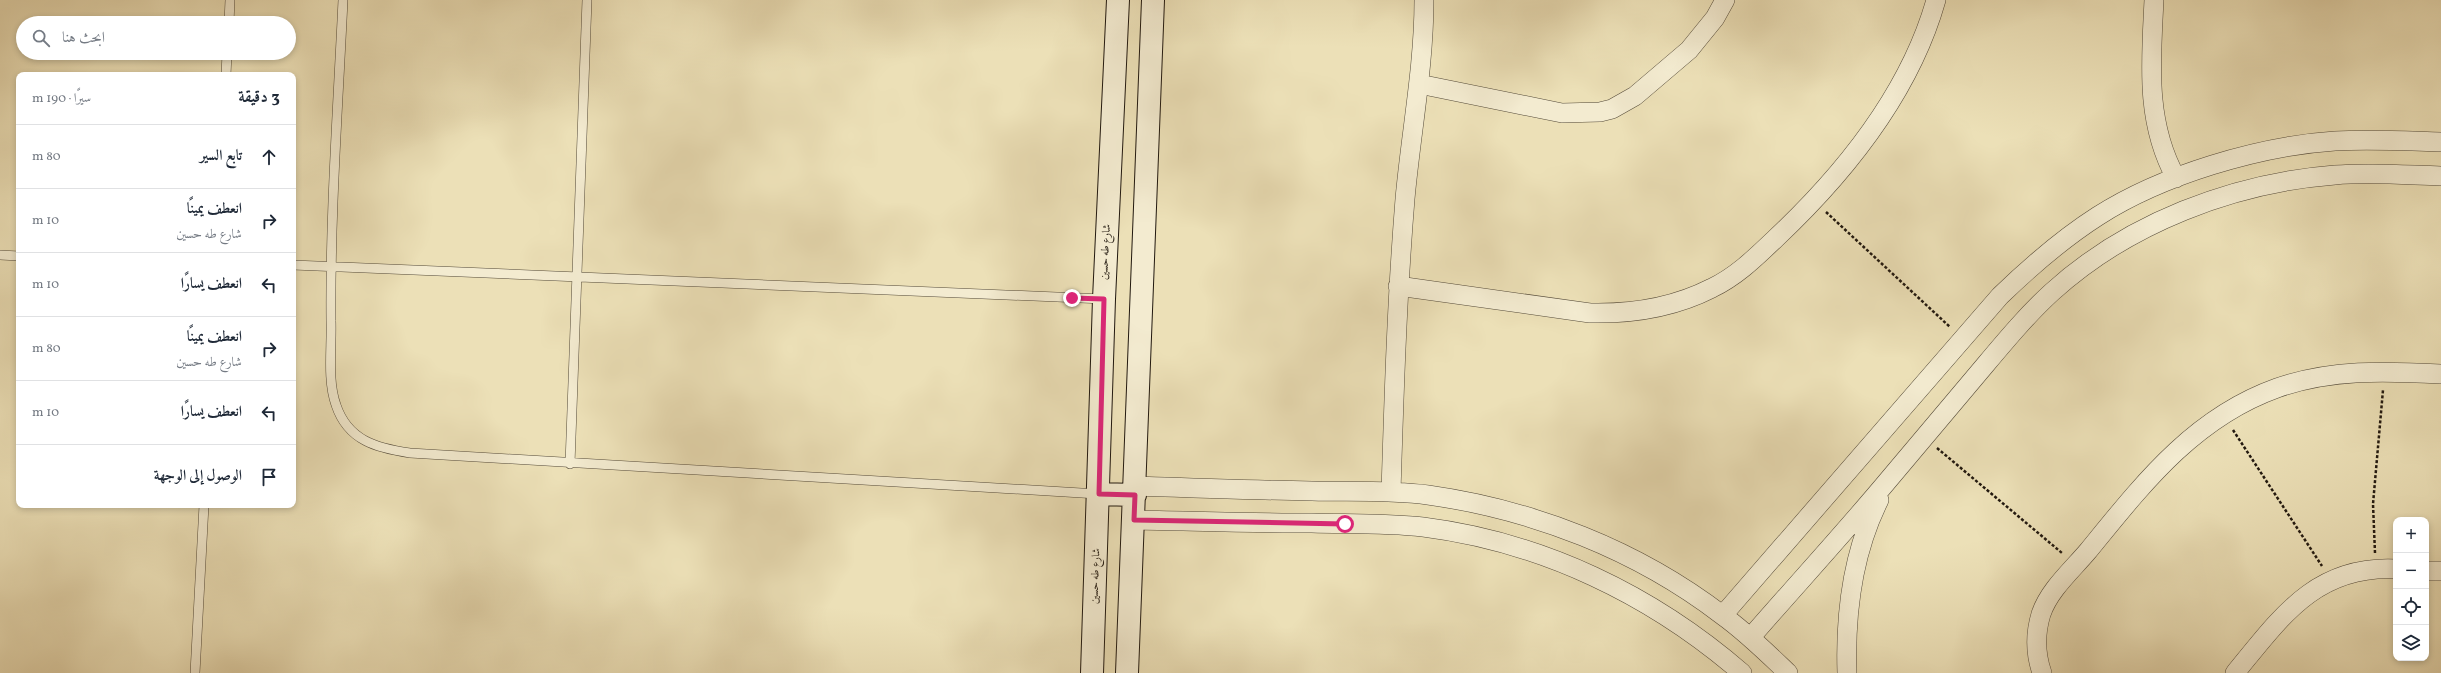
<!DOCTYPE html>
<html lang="ar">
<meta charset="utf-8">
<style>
body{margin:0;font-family:Vollkorn,Amiri,serif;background:#f6f6f7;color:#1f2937;direction:rtl}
.controls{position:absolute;right:12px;bottom:12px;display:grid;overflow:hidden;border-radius:8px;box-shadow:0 2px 6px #0003}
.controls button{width:36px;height:36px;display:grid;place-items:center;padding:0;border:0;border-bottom:1px solid #e0e1e3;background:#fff;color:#1f2937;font:20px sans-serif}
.stop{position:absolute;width:12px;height:12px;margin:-9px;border:3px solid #db2777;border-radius:50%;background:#fff}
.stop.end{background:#db2777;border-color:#fff;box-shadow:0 1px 4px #0008}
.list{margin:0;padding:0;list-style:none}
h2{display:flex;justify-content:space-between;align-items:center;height:52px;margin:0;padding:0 16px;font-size:17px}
h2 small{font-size:13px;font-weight:400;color:#747a83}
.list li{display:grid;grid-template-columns:26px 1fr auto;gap:12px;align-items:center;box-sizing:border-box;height:64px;padding:0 16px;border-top:1px solid #e0e1e3}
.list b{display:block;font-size:15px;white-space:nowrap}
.list p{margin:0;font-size:13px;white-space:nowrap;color:#747a83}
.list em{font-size:13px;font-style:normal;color:#747a83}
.icon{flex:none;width:22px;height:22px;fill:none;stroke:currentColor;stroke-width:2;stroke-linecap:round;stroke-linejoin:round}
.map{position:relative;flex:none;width:2441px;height:673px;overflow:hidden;direction:ltr}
.search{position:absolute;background:#fff;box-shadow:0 2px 6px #0003;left:16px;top:16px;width:280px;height:44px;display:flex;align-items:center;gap:10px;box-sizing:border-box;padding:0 14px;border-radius:22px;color:#747a83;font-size:15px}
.panel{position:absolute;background:#fff;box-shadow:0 2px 6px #0003;left:16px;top:72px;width:280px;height:436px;border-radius:8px;direction:rtl}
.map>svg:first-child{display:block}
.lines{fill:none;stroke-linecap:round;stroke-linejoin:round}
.service-casing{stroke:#544a39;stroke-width:10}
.minor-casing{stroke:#544a39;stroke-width:20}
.secondary-casing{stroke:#21180f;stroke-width:24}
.path{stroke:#21180f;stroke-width:2.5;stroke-dasharray:3 2;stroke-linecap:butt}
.service{stroke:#f3ebd0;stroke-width:9}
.minor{stroke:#f3ebd0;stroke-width:19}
.secondary{stroke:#f3ebd0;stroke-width:22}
.route{stroke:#db2777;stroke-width:5}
.labels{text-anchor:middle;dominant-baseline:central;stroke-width:4;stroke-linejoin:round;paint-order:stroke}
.street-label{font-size:11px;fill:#21180f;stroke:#f3ebd0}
</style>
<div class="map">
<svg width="2441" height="673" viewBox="0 0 2441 673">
<rect width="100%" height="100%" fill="#ece0b7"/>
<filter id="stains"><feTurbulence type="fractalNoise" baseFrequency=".005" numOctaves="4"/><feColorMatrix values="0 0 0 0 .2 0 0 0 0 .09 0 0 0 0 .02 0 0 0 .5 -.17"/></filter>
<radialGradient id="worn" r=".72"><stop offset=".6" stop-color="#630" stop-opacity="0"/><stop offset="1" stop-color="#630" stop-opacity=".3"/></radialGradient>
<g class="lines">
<defs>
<path id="service" d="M343,0C338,107 330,214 331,321C332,347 327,380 336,405C348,441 377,448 410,453L1098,494
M229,23L230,0
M226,75L227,53
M0,255L19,256
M293,265L1104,299
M570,464L587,0
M195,673L204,505"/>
<path id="minor" d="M2154,0C2151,62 2145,122 2176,178
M1419,84L1562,113L1600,112L1612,109L1635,96L1689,50L1715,18L1725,0
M1398,286L1590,313C1633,314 1673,308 1712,288C1737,276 1756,257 1776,238C1845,173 1910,92 1936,0
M1135,486C1194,488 1253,490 1312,491C1351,492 1389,490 1428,495C1534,510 1637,550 1722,615C1746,632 1767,653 1788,673
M1391,492C1394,394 1397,297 1405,199C1411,132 1424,67 1424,0
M1134,520C1193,521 1253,523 1312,523C1349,524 1386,523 1423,527C1542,542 1652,595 1742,673
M2426,571H2441
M1723,615L2000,296C2030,267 2062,239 2098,216C2162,175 2259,146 2335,141C2370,139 2406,141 2441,142
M1751,637C1797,584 1845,532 1890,478C1922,440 1954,402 1986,364C2007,339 2028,314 2052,292C2128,223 2233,183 2335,175C2371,172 2406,175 2441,176
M1847,673C1845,613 1852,554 1879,500
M2042,673C2035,653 2035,634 2041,614C2049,590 2072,570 2088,551C2142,485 2193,418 2277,388C2331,369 2385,371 2441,374
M2235,673C2281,617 2316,565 2396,569"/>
<path id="secondary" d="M1099,494L1135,495
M1092,673L1104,299L1118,0
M1127,673L1153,0"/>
</defs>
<use href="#service" class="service-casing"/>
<use href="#minor" class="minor-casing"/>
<use href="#secondary" class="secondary-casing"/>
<path class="path" d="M1826,212L1950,327
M2233,430L2322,566
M1937,448L2062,553
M2375,553L2373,504L2383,390"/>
<use href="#service" class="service"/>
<use href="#minor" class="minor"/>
<use href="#secondary" class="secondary"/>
</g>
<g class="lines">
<path class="route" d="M1072,298L1104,299L1099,494L1135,495L1134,520L1345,524"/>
</g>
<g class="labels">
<g class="street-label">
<text transform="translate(1106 252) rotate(-87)">شارع طه حسين</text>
<text transform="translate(1096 576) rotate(-88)">شارع طه حسين</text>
</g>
</g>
<rect width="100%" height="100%" filter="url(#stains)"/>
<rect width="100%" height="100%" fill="url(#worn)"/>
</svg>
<div class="controls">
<button>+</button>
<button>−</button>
<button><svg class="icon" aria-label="locate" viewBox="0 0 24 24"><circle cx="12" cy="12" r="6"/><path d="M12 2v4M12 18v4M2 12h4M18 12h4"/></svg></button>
<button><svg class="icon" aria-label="layers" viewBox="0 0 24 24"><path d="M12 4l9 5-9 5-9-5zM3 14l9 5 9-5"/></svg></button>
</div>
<div class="stop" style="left:1345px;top:524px"></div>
<div class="stop end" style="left:1072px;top:298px"></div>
<div class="search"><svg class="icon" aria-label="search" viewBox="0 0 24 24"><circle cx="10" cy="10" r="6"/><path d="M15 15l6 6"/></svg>ابحث هنا</div>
<section class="panel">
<h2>3 دقيقة<small>سيرًا · 190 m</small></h2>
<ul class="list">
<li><svg class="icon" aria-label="ahead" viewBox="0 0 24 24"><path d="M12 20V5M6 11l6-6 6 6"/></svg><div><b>تابع السير</b></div><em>80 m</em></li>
<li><svg class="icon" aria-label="right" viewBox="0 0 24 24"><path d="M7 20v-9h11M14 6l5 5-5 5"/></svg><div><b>انعطف يمينًا</b><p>شارع طه حسين</p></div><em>10 m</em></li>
<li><svg class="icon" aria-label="left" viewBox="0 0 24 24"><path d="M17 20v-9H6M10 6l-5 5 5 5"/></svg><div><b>انعطف يسارًا</b></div><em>10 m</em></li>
<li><svg class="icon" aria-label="right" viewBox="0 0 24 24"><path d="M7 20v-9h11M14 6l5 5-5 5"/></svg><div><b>انعطف يمينًا</b><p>شارع طه حسين</p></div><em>80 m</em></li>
<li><svg class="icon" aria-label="left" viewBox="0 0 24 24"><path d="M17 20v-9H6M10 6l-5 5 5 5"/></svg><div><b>انعطف يسارًا</b></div><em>10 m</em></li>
<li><svg class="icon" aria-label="arrive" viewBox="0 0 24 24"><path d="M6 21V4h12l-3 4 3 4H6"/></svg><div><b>الوصول إلى الوجهة</b></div></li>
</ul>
</section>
</div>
